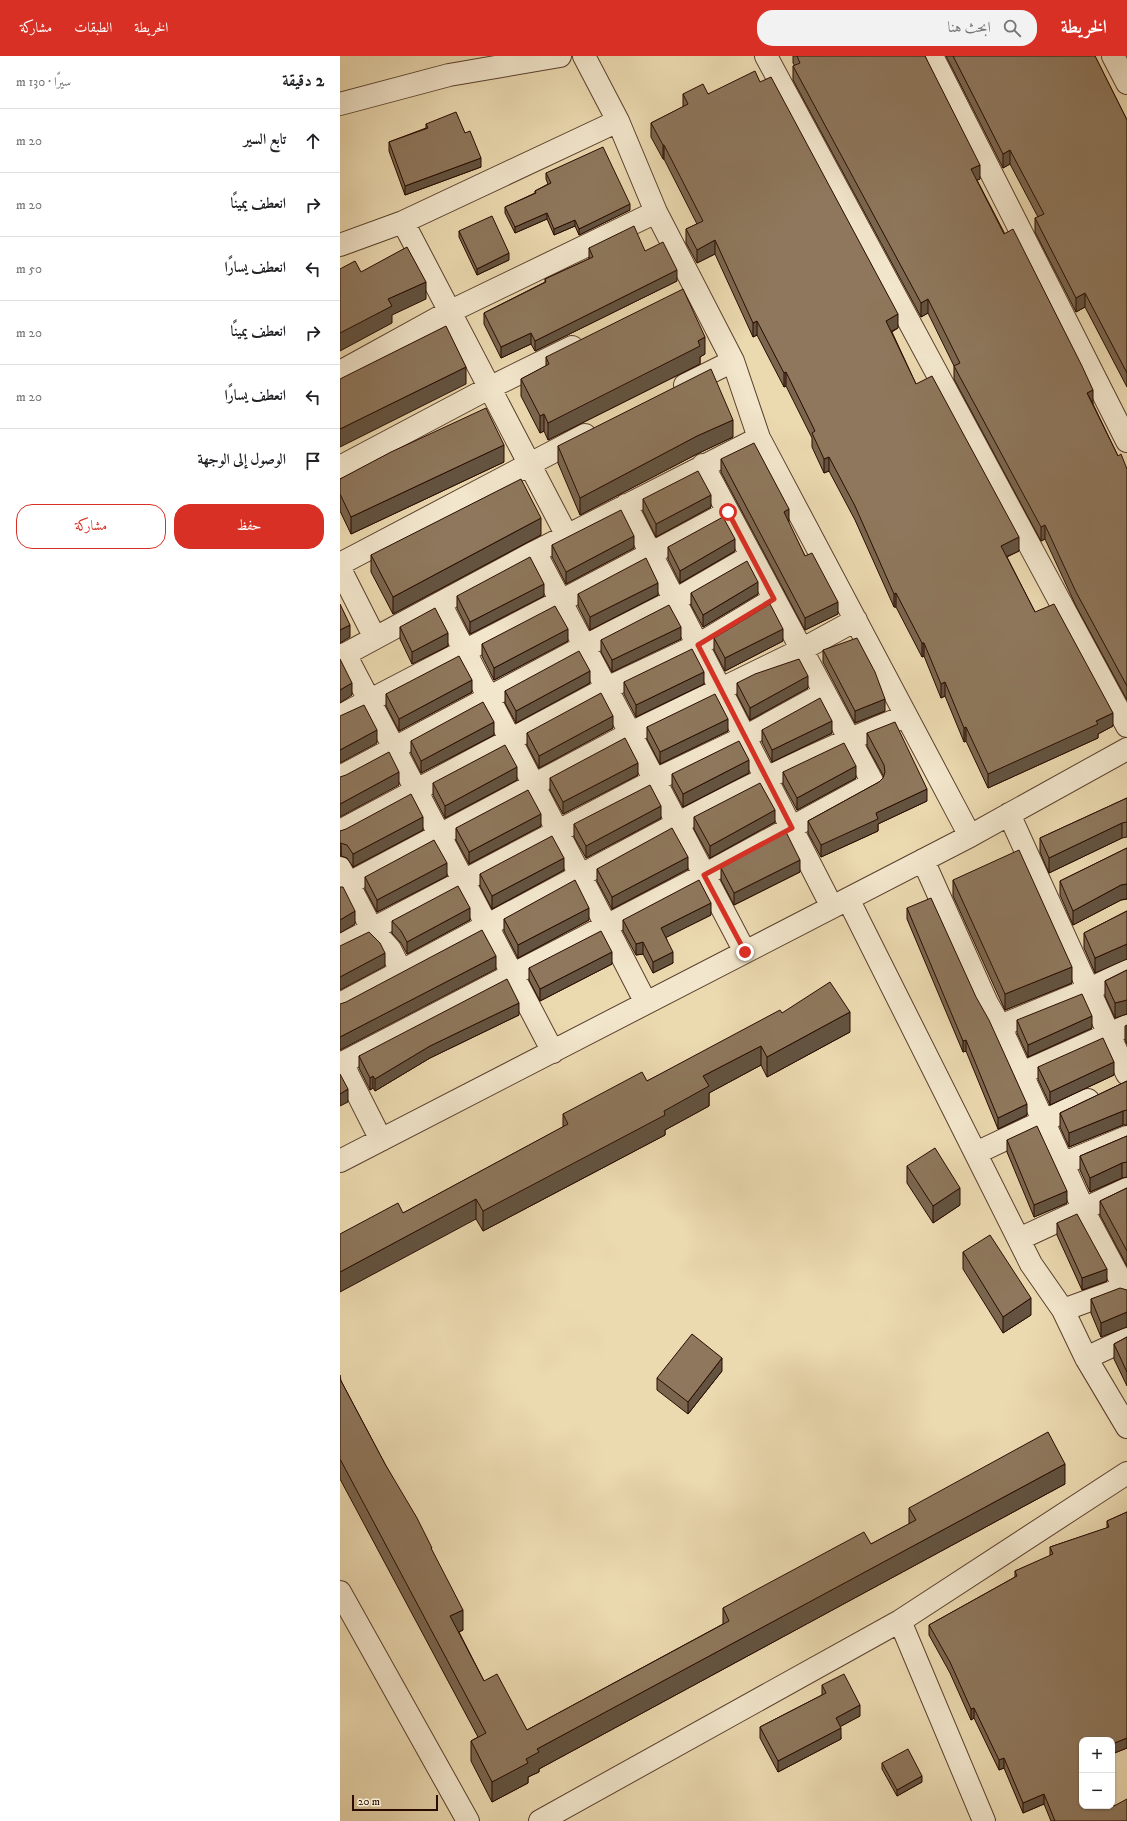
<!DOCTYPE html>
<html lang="ar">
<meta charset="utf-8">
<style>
body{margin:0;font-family:"IM FELL DW Pica",Amiri,serif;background:#f2f2f2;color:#202124;direction:rtl}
.controls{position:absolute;right:12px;bottom:12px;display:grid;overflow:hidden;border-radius:8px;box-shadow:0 1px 3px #0004}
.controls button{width:36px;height:36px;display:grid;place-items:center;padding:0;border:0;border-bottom:1px solid #e0e0e0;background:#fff;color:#202124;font:20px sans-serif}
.scale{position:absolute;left:12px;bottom:10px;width:86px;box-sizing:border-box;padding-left:4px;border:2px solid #2a0c00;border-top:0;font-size:11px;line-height:14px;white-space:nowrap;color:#2a0c00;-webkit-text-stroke:3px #f2e6cc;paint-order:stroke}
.stop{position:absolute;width:12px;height:12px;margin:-9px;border:3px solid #d93025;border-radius:50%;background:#fff}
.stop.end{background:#d93025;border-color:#fff;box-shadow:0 1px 4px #0008}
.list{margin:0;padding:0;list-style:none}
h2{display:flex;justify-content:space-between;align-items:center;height:52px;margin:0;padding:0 16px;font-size:17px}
h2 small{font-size:13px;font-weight:400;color:#757577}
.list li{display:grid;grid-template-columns:26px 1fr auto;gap:12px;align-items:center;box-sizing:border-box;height:64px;padding:0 16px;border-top:1px solid #e0e0e0}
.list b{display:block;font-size:15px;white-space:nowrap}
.list em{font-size:13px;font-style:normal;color:#757577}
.actions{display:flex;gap:8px;padding:12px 16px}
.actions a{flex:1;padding:9px 0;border:1px solid #d93025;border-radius:16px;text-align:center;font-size:14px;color:#d93025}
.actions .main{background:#d93025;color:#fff}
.icon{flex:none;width:22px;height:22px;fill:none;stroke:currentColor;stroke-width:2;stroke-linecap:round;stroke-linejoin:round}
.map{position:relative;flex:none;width:787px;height:1765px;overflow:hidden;direction:ltr}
header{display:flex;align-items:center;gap:24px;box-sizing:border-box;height:56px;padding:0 20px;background:#d93025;color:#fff}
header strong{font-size:19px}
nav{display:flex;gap:22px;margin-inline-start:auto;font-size:14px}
.search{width:280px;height:36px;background:#f2f2f2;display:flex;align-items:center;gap:10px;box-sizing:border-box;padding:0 14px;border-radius:16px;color:#757577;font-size:15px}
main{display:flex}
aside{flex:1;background:#fff}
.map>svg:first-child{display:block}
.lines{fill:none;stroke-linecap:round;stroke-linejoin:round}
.minor-casing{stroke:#5a3f2c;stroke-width:24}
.minor{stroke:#f2e6cc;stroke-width:22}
.wall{fill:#7a664f;stroke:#2a0c00}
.shaded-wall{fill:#635340;stroke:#2a0c00}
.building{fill:#8e775c;stroke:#2a0c00}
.route{stroke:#d93025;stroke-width:5}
</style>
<header>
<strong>الخريطة</strong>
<div class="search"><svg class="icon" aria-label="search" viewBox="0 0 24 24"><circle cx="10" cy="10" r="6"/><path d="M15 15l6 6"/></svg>ابحث هنا</div>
<nav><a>الخريطة</a><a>الطبقات</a><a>مشاركة</a></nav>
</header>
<main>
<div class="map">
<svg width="787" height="1765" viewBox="0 0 787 1765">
<rect width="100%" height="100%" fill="#ebd9b0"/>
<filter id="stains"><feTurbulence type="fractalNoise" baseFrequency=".005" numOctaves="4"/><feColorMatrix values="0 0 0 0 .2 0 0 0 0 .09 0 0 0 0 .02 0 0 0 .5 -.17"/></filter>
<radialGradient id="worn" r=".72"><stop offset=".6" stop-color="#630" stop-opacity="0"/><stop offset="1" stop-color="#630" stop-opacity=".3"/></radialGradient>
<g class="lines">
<defs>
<path id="minor" d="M244,0L278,65L316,156L393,305L419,382L630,780
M426,0L787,670
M592,0L787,385
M773,0L787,27
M0,48L109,19L220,0
M63,166L227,480
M0,189L63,166L278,65
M0,316L109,256L316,156
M345,329L393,305
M0,411L149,332L232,291
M286,449L492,851
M195,496L405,896
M0,508L245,379
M0,513L35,582
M100,547L306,947
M5,598L213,996
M0,601L195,496L419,382
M0,660C129,592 260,526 388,456
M0,721L245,590L335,544L411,500
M669,758L787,1018
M0,775L267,632L358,589L434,543
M583,804L647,947L660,970L749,1165L787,1236
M0,812L32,873L50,893L61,915
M0,832L291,677L461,594L516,564
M508,843L691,1208L723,1254L746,1302L787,1371
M0,890L315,724L405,681L485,637
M0,948C90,900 180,852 271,803C367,751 464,700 566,660
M660,970L750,933L787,915
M682,1017L787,970
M41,1084L2,1007L364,819L533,727L363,409
M636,1097L748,1044
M0,1105L630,780L787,693
M722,1108L787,1081
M679,1183L787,1133
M723,1254L778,1234
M746,1302L787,1283
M0,1536L128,1765
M200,1765L560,1565
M644,1765L560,1565L787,1417"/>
</defs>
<use href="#minor" class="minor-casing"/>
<use href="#minor" class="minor"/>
</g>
<path class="wall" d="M453,0H585L640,123L637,124L753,348L778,400L787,413V644L736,550L705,483L701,485L614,323V310L588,257L581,261L453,24V10H455L453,7Z
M606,0H755L787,64V331L745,251L736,256L695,176V162L698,161L670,108L663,112Z
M420,26L558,272L552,276L576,328L679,495L667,501L695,556L773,670L758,678V682L648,732L626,685L624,686L605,640L601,642L584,600L582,601L556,551H554L515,464L489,415L484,417L472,391V382L446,330L444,331L417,279L413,281L375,198L357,207L346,187V173L357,168L324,103H323L311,81V67L343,51V38H368Z
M86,68L125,77L141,111L65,139L49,95V86L86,72Z
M206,117L290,154L239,179L235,170L214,179L207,163L175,177L165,157V151L195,137V135L208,128L206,123Z
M119,175L169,204L137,219L119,181Z
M249,192L305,195L337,225L195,295L191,288L161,302L144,268V257L205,226V223L249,203Z
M365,298L360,301V308L208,384L204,375L200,377L181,340V323L206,310V301Z
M393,381L357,398L240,459L218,407V390Z
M381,403L449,466H448L465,500L498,558L465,574L381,416Z
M164,406L11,478L0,455V423Z
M303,443L371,451L316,481L303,455Z
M201,479L53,558L31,516V499Z
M212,489L294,492L226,528L212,501Z
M328,491L395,495L340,527L328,503Z
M351,537L418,538L363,571L351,549Z
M238,538L318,539L250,574L238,550Z
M117,540H204L130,578L117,552Z
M60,571L108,590L72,608L60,583Z
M374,582L443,585L385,615L374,594Z
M341,583L272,616L261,596V584Z
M228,585L154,624L142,600V588Z
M483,594L545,655L515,667L483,606Z
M284,626L364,628L296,661L284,638Z
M250,627L176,667L165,647V635Z
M397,627L468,632L410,664L397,639Z
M132,636L59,675L46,650V638Z
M307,671L388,675L320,708L307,683Z
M273,672L199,712L187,689V677Z
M422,674L492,677L432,706L422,686Z
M527,677L587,745L538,768V775L481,801L468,777V765L539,726L544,721L527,690Z
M154,679L81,717L71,697V685Z
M443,716L516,722L457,754L443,728Z
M409,717L343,751L332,730V718Z
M298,719L223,758L210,734V722Z
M177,724L105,762L93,739V727Z
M787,742V781L782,782L709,817L700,796V782Z
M354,761L435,766L370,802L354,773Z
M321,762L246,802L234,781V768Z
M201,770L129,808L116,784V772Z
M83,774L13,811L7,802L1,800L0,775Z
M787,792V843L781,844L733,869L720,839V825Z
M381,812L460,816L394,849L381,824Z
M257,813H348L272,853L257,825Z
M224,814L152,853L140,830V818Z
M107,820L37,856L25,833V821Z
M613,824L732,927L665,954L613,840Z
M567,852L687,1059L658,1073L626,995L623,996L567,863Z
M787,855L755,917L744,892V877Z
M371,859L326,881L333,907L313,917L303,898L296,899L283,875V864Z
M164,863L249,864L178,902L164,875Z
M130,864L67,898L61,887L52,877V865Z
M272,908L200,945L189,924V912Z
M787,914L775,962L765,940V925Z
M442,957L510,976L427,1021L421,1009L369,1037V1050L325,1074V1079L143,1175L136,1163L63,1157L223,1071V1058L307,1025Z
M179,959L90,1002L35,1035L33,1032L30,1034L19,1012V1000Z
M677,964L752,972L688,1001L677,977Z
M787,969V988L785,984V970Z
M698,1011L774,1019L710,1049L698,1023Z
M787,1025V1069H783L729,1091L720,1071V1057Z
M787,1080V1121L782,1122L750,1136L740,1114V1100Z
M667,1084L727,1147L694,1161L667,1096Z
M567,1110L620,1149L593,1167L567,1127Z
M787,1132V1210L760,1159V1145Z
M717,1167L767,1225L742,1234L717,1179Z
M623,1196L691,1259L663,1277L623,1213Z
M786,1234L761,1281L751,1257V1243Z
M787,1281V1330L774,1303V1288Z
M382,1315L348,1358L317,1334V1322Z
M0,1319L1,1325L45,1408L92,1495L123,1574L119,1576L144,1625L187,1674L383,1568V1552L531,1488L569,1468V1452L725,1428L199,1713V1716L188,1721V1727L152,1746L131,1705V1685L138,1681L0,1423Z
M787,1456V1692L772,1698V1684H742L774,1750L787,1765H711L704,1748L683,1757L664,1712L659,1714L634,1662L631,1664L610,1617L589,1579V1569L675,1521V1515L710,1500V1491L767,1472V1465Z
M482,1629L520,1660L500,1670L501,1683L438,1716L420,1682V1671L482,1639Z
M542,1707L582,1726L557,1740L542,1713Z"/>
<path class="shaded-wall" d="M323,89H324V103H323Z
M670,94V108L663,112V98Z
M141,102V111L65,139V130Z
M640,109V123L631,127V113Z
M290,148V154L239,179V173Z
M207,157V163L175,177V171Z
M235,164V170L214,179V173Z
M375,184V198L357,207V194Z
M169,197V204L137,219V213Z
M337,214V225L195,295V285Z
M86,226V243L52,259V267L0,295V277L48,243Z
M745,237V251L736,256V242Z
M588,243V257L581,261V247Z
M558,258V272L546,278V265Z
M417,265V279L413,281V267Z
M191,277V288L161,302V291Z
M365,281V298L360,301V308L208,384V367Z
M126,311V328L0,391V373Z
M446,316V330L444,331V317Z
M753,334V348L747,337Z
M204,358V375L200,377V360Z
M393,364V381L357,398L240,459V442L357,380Z
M164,389V406L11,478V461Z
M489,401V415L484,417V403Z
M371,439V451L316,481V468Z
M449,453V466L444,468V456Z
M201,462V479L53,558V541Z
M705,469V483L701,485V471Z
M294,480V492L226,528V516Z
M679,481V495L661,503V490Z
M395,483V495L340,527V515Z
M418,526V538L363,571V559Z
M318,527V539L250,574V561Z
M204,528V540L130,578V566Z
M556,537V551H554V538Z
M498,546V558L465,574V562Z
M10,569V581L0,587V574Z
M341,571V583L272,616V604Z
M228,573V585L154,624V612Z
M443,573V585L385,615V602Z
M108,577V590L72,608V596Z
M582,587H584V600L582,601Z
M250,615V627L176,667V655Z
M364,616V628L296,661V649Z
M468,620V632L410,664V652Z
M132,624V636L59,675V663Z
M605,626V640L601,642V628Z
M12,627V639L0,647V634Z
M545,643V655L515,667V655Z
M773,657V670L758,678V682L648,732V718Z
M273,660V672L199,712V700Z
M388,663V675L320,708V696Z
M492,665V677L432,706V694Z
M154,666V679L81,717V705Z
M626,671V685L624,686V672Z
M37,674V687L0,707V694Z
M409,704V717L343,751V738Z
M298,707V719L223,758V746Z
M516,710V722L457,754V742Z
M177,711V724L105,762V750Z
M59,716V729L0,761V748Z
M587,733V745L538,768V775L481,801V789L536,757Z
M321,750V762L246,802V790Z
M435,754V766L370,802V790Z
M201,758V770L129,808V796Z
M83,761V774L13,811V798Z
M782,767V782L709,817V802Z
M0,787H1V800H0Z
M348,801V813L272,853V841Z
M224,802V814L152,853V840Z
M460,804V816L394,849V837Z
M107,807V820L37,856V844Z
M787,828V843L781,844L733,869V855L781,829Z
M371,847V859L321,884V872Z
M130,852V864L67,898V886Z
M249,852V864L178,902V889Z
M15,855V868L0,877V864Z
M303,886V898L296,899V888Z
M787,888V903L755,917V902Z
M272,896V908L200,945V933Z
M333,896V907L313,917V906Z
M45,897V910L0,934V921Z
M156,900V913L0,994V981Z
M732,911V927L665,954V938Z
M787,944V958L775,962V947Z
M179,947V959L90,1002L35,1035V1023L90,990Z
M510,956V976L427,1021V1001Z
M752,960V972L688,1001V989Z
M626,984V995L623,996V985Z
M421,990V1009L369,1037V1050L325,1074V1079L143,1175V1155L324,1055L363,1020Z
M774,1006V1019L710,1049V1036Z
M33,1020V1032L30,1034V1022Z
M8,1033V1046L0,1050V1038Z
M687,1048V1059L658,1073V1062Z
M783,1055V1069L729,1091V1077Z
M782,1107V1122L750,1136V1122Z
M620,1132V1149L593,1167V1150Z
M727,1135V1147L694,1161V1149Z
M136,1143V1163L0,1236V1216Z
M767,1213V1225L742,1234V1222Z
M691,1242V1259L663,1277V1261Z
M787,1256V1271L761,1281V1267Z
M382,1302V1315L348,1358V1346Z
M725,1408V1428L199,1713V1716L188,1721V1727L152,1746V1726L186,1703L197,1693Z
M123,1554V1574L110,1580V1560Z
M520,1649V1660L496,1673V1662Z
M634,1652V1662L631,1664V1653Z
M501,1672V1683L438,1716V1705Z
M787,1682V1692L772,1698V1688Z
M664,1702V1712L659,1714V1704Z
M582,1720V1726L557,1740V1734Z
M704,1738V1748L683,1757V1747Z"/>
<path class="building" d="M457,0H585L640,109L631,113L664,178L673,173L742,310L753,334L747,337L778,400L781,398L787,413V630L736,536L705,469L701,471L614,310L620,307L588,243L581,247L453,10L460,7Z
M613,0H755L787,64V317L745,237L736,242L695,162L704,158L670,94L663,98Z
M415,15L420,26L431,21L558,258L546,265L576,328L592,320L679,481L661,490L695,556L714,548L773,657L756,665L758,668L648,718L626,671L624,672L605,626L601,628L584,587H582L556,537L554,538L515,450L489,401L484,403L472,377L475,375L446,316L444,317L417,265L413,267L375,184L357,194L346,173L363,165L324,89H323L311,67L348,48L343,38L363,28L368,38Z
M116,56L125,77L130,75L141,102L65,130L49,86L88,72L86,68Z
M263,91L290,148L239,173L235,164L214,173L207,157L175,171L165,151L196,137L195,135L211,127L206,117Z
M152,160L169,197L137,213L119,175Z
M294,170L305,195L323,186L337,214L195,285L191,277L161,291L144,257L206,226L205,223L253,201L249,192Z
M67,191L86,226L48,243L52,250L0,277V213L15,205L21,216Z
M343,233L365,281L358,285L360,290L208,367L204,358L200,360L181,323L209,308L206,301Z
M106,270L126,311L0,373V323Z
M371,313L393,364L357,380L240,442L218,390Z
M146,352L164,389L11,461L0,438V423L51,396Z
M414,387L449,453L444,456L465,500L472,497L498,546L465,562L381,403Z
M358,415L371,439L316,468L303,443Z
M181,423L201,462L53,541L31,499Z
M281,454L294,480L226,516L212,489Z
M383,461L395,483L340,515L328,491Z
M190,501L204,528L130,566L117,540Z
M306,502L318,527L250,561L238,538Z
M407,505L418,526L363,559L351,537Z
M0,548L10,569L0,574Z
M430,548L443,573L385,602L374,582Z
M329,549L341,571L272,604L261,584Z
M215,550L228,573L154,612L142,588Z
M95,552L108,577L72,596L60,571Z
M517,582L535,616L545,643L515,655L483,594Z
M352,593L364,616L296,649L284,626Z
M239,595L250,615L176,655L165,635Z
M119,600L132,624L59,663L46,638Z
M0,603L12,627L0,634Z
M459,603L468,620L410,652L397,627L415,618Z
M261,637L273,660L199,700L187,677Z
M375,638L388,663L320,696L307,671Z
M480,642L492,665L432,694L422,674Z
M143,646L154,666L81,705L71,685Z
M24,649L37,674L0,694V660Z
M555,666L587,733L536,757L538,763L481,789L468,765L539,726L543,722L545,716L544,709L527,677Z
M285,682L298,707L223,746L210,722Z
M399,685L409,704L343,738L332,718Z
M504,687L516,710L457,742L443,716Z
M165,689L177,711L105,750L93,727Z
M49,696L59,716L0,748V721L6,719Z
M420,727L435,754L370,790L354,761Z
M310,729L321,750L246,790L234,768Z
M188,734L201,758L129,796L116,772Z
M71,738L83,761L13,798L7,789L0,787V775L6,773Z
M787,742V766L782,767L709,802L700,782Z
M332,772L348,801L272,841L257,813Z
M446,776L460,804L394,837L381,812Z
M212,780L224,802L152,840L140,818Z
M94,784L107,807L37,844L25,821Z
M787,792V828L781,829L733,855L720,825Z
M679,794L732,911L665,938L613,824Z
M235,824L249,852L178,889L164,863Z
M359,824L371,847L321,872L333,896L313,906L303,886L296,888L283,864Z
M118,830L130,852L67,886L61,875L52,865Z
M0,831H3L15,855L0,864Z
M591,842L636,941L649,964L687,1048L658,1062L626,984L623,985L567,852Z
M787,855V888L755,902L744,877Z
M142,874L156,900L0,981V948L6,946Z
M261,875L272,896L200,933L189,912Z
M29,876L40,887L45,897L0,921V890Z
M787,914V944L775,947L765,925Z
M167,923L179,947L90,990L35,1023L33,1020L30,1022L19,1000Z
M490,926L510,956L427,1001L421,990L363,1020L369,1030L324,1055L325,1059L143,1155L136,1143L0,1216V1178L58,1147L63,1157L228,1068L223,1058L302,1016L307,1025L440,954L442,957Z
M742,938L752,960L688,989L677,964Z
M763,982L774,1006L710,1036L698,1011Z
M0,1018L8,1033L0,1038Z
M787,1025V1054L783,1055L729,1077L720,1057Z
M697,1070L727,1135L694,1149L667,1084Z
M787,1080V1106L782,1107L750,1122L740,1100Z
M595,1092L620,1132L593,1150L567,1110Z
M787,1132V1195L760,1145Z
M737,1158L767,1213L742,1222L717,1167Z
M650,1179L691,1242L663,1261L623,1196Z
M780,1232L787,1234V1256L761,1267L751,1243Z
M352,1278L382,1302L348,1346L317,1322Z
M787,1281V1316L774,1288Z
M0,1323L45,1408L77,1462L92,1492H91L123,1554L110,1560L144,1625L157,1618L187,1674L389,1565L383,1552L414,1535L524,1476L531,1488L576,1464L569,1452L708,1376L725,1408L197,1693L199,1696L186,1703L188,1707L152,1726L131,1685L146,1677L0,1403Z
M787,1456V1682L772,1688V1684H742V1750H772V1745L774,1750L787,1743V1765H715L704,1738L683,1747L664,1702L659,1704L634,1652L631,1653L610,1606L589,1569L677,1520L675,1515L713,1498L710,1491L769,1471L767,1465Z
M504,1618L520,1649L496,1662L501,1672L438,1705L420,1671L486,1637L482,1629Z
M568,1693L582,1720L557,1734L542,1707Z"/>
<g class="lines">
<path class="route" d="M388,456L434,543L358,589L452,772L364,819L405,896"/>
</g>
<rect width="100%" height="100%" filter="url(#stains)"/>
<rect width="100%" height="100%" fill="url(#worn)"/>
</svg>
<div class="controls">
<button>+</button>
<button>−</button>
</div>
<div class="scale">20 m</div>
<div class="stop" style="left:388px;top:456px"></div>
<div class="stop end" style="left:405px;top:896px"></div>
</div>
<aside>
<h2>2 دقيقة<small>سيرًا · 130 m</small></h2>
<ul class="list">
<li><svg class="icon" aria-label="ahead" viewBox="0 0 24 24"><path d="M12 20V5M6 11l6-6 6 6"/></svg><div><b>تابع السير</b></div><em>20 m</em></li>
<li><svg class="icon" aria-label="right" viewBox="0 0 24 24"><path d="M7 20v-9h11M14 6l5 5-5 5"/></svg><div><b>انعطف يمينًا</b></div><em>20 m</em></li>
<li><svg class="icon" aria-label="left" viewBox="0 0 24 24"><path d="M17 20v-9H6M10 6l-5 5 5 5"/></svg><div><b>انعطف يسارًا</b></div><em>50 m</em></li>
<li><svg class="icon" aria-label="right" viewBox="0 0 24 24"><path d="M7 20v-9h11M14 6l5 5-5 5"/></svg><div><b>انعطف يمينًا</b></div><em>20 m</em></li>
<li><svg class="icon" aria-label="left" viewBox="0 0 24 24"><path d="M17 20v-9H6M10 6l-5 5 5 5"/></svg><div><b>انعطف يسارًا</b></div><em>20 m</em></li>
<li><svg class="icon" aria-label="arrive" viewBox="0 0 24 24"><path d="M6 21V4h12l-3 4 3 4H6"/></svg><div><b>الوصول إلى الوجهة</b></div></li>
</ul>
<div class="actions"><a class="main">حفظ</a><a>مشاركة</a></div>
</aside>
</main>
